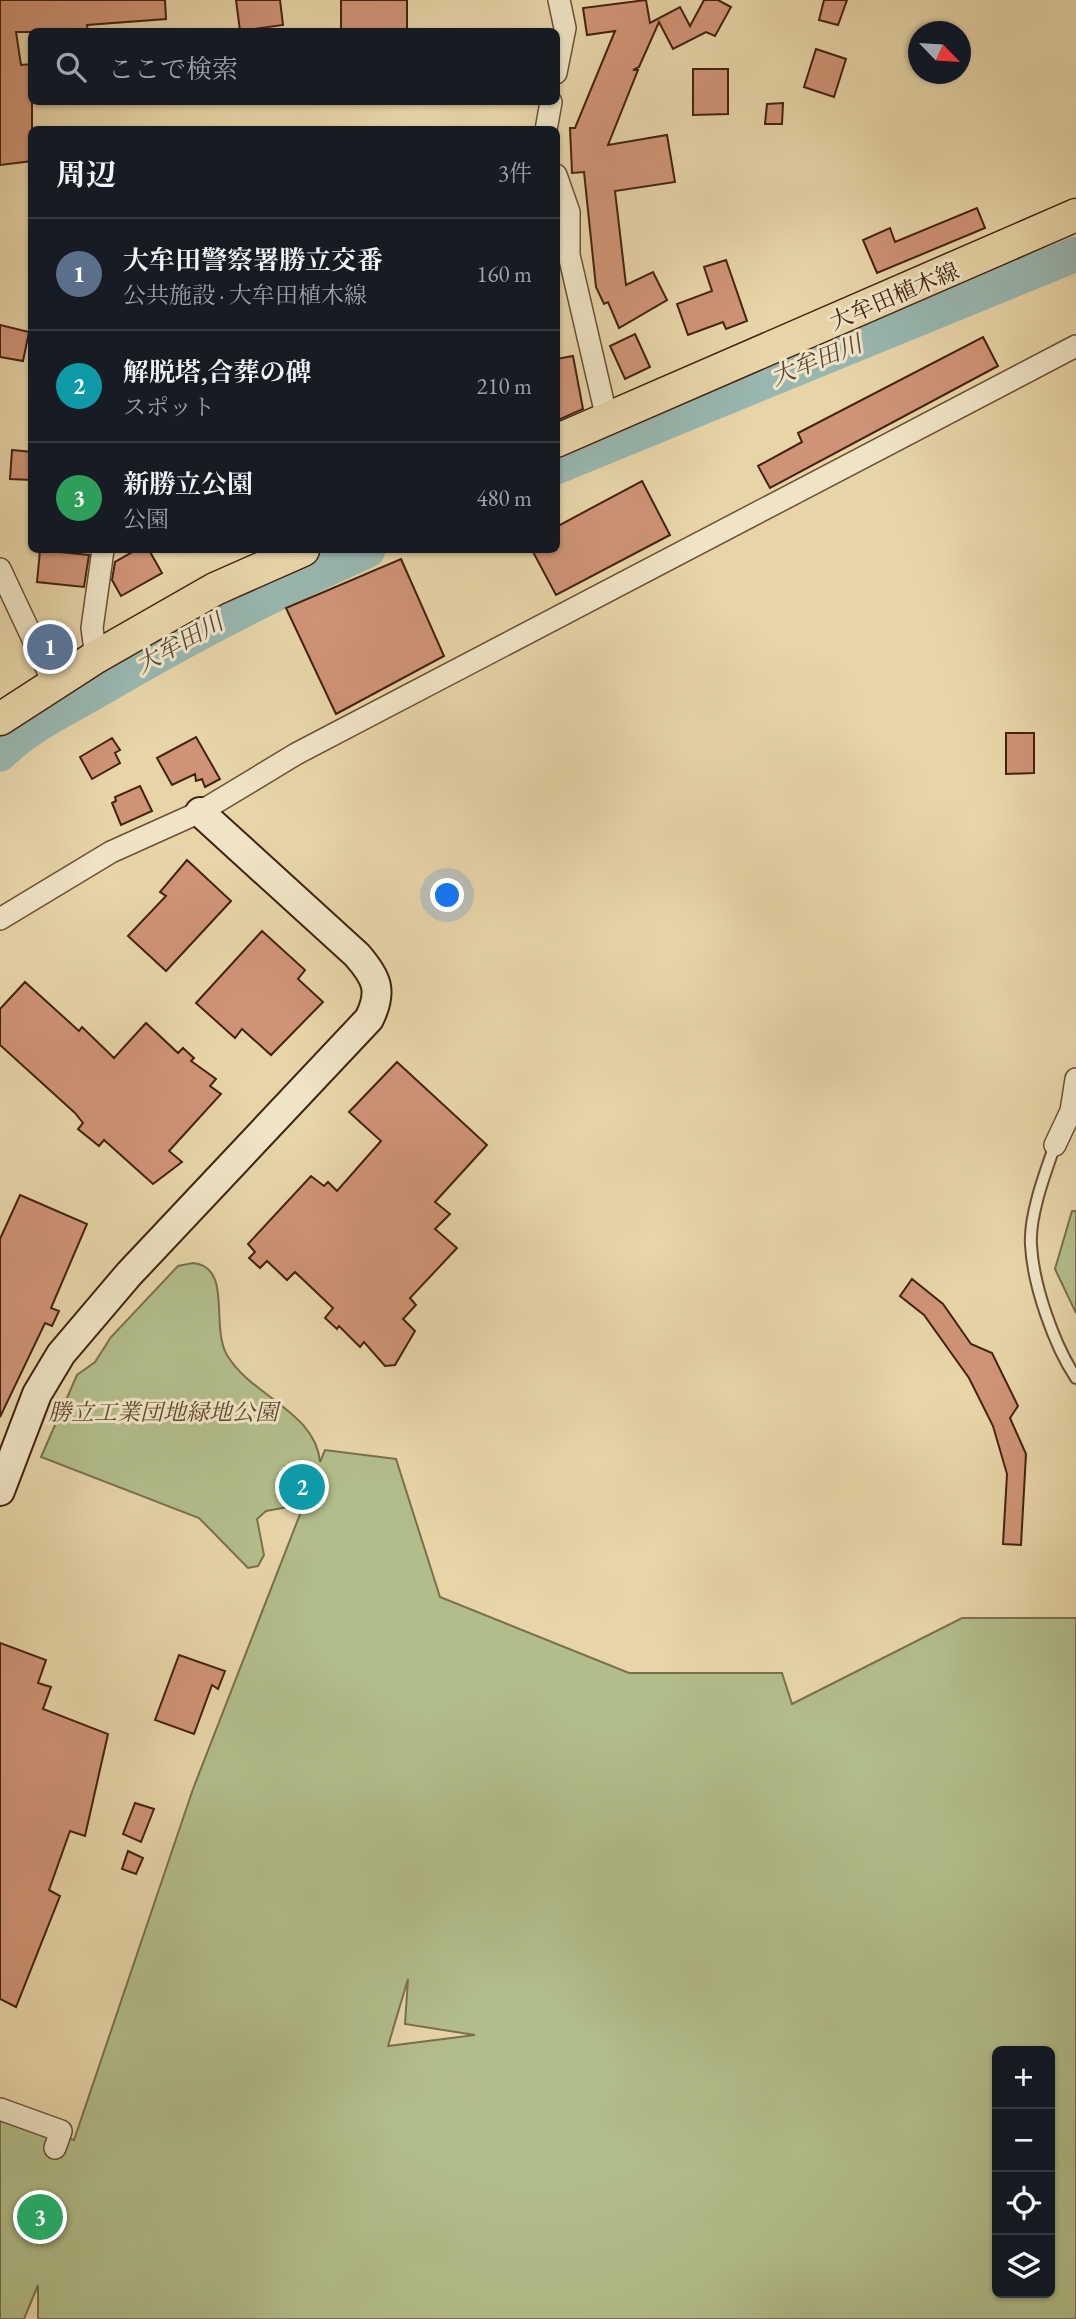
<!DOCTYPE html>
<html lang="ja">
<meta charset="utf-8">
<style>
body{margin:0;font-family:"EB Garamond","Noto Serif JP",serif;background:#242831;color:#f1f3f6}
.controls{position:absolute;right:21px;bottom:21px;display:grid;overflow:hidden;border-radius:10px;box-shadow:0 2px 5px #0004}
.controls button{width:63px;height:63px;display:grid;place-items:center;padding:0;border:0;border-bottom:2px solid #363941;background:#171b24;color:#f1f3f6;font:35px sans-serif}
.compass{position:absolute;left:908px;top:21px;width:63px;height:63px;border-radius:50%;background:#171b24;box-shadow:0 2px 5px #0004;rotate:115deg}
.you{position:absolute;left:448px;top:896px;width:24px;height:24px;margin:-18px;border:5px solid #fff;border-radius:50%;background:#1a73e8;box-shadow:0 0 0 10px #1a73e833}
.badge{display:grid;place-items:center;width:46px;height:46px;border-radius:50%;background:#ea580c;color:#fff;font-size:23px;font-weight:700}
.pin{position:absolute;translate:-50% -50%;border:4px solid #fff;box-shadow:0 2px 7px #0006}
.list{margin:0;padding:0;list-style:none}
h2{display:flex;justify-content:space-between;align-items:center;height:91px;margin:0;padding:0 28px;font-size:30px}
h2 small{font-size:23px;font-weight:400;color:#9ea1a6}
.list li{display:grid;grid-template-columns:46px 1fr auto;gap:21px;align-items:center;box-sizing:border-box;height:112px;padding:0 28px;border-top:2px solid #363941}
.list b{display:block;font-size:26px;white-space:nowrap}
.list p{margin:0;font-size:23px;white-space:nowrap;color:#9ea1a6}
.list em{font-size:23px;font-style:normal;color:#9ea1a6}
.icon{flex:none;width:38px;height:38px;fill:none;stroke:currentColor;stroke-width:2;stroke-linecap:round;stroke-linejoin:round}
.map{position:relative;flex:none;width:1076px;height:2319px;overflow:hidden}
.search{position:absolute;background:#171b24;box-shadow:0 2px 5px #0004;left:28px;top:28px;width:532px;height:77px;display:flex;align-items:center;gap:18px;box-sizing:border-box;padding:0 24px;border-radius:10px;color:#9ea1a6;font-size:26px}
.panel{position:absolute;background:#171b24;box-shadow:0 2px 5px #0004;left:28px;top:126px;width:532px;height:427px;border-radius:10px}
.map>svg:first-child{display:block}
.green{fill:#b2be8a;stroke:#7a704c;stroke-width:2;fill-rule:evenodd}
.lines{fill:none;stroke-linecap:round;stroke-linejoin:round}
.river{stroke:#98b7b0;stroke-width:35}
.building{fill:#cf9476;stroke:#43220f;stroke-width:2}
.lane-casing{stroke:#6c4f35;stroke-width:14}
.street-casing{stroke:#6c4f35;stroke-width:24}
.secondary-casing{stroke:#43220f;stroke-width:32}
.primary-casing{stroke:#43220f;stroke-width:35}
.lane{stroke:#efe4c6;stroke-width:10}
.street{stroke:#efe4c6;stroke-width:21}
.secondary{stroke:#efe4c6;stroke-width:28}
.primary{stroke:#e7d5a8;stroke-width:32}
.labels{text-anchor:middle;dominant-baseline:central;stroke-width:6;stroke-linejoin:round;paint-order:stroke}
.street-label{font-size:23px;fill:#43220f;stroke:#efe4c6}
.park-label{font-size:23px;font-style:italic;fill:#5f492e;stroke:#efe4c6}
.water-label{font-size:24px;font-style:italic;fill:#584737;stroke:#efe4c6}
</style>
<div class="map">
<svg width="1076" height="2319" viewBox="0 0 1076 2319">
<rect width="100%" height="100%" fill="#e7d5a8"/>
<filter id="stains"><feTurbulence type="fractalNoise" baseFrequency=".00286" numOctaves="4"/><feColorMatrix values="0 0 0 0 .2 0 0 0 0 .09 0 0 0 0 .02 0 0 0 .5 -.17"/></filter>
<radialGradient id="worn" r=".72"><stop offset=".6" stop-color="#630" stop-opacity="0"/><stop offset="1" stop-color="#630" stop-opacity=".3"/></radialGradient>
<path class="green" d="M1072,1211H1076V1313L1055,1269Z
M193,1263C233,1267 210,1326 227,1355C251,1396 316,1412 320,1462L325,1450L396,1459L440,1597L629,1673H782L792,1704L962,1618H1076V2319H38V2285L24,2319H0V2116L74,2140L193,1789L304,1504L266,1511L257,1519L264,1555L258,1566L248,1568L199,1518L41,1457L77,1375L95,1362L111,1337L178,1266ZM408,1979L405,2024L475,2035L388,2046ZM997,2051H1050V2293H997Z"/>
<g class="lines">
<path class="river" d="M556,467L1076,254
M0,754C27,727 65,709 98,690C186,638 275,592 368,550"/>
</g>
<path class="building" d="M0,0H165L166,19L87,25L88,32H16L21,65L32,64V161L0,165Z
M236,0H280L283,25L240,31Z
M341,0H407V32H341Z
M646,0L650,23L680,7L690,26L704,0H718L731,7L715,36L706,32L673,49L659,22L639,67L633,70H638L608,145L667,135L675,182L615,191L626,285L653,272L667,300L619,328L608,302L604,304L596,287L584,172L572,173L570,128H575L615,31L587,35L583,8Z
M824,0H847L838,25L819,20Z
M816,49L846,59L834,97L804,87Z
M693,69H728V114L693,115Z
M783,103L782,124H765L767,104Z
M977,208L985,228L877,273L863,240L890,228L895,242Z
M726,260L747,321L726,329L723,322L688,335L677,304L712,291L704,267Z
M0,325L29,332L23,361L0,357Z
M635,334L650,367L625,379L610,346Z
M983,337L998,366L770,488L758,466L802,442L798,433Z
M573,356L583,409L556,421V359Z
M12,450L32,452V480L10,479Z
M642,481L670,535L556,595L532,550H556V527Z
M40,550L89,555L84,587L37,582Z
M136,550H149L162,573L121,596L112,580L115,562Z
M401,559L444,656L336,714L286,608Z
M1006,733H1034V773L1006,774Z
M196,737L220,779L205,787L202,779L196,781L195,774L172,785L157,758Z
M112,738L120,750L115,753L120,763L92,779L80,757Z
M140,786L152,811L121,825L112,803L116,801L115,797Z
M187,860L231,901L166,971L128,936L166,896L160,892Z
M262,931L305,970L298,979L323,1002L271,1055L242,1029L235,1038L196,1003Z
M25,982L79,1031L82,1027L114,1058L146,1023L178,1053L183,1048L194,1058L191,1061L216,1079L210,1086L221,1094L169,1151L182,1162L153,1184L104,1140L99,1146L78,1129L83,1123L75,1113L0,1045V1009Z
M397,1062L487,1145L435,1202L450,1214L435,1229L457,1248L410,1298L416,1305L403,1319L415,1331L395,1365L385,1366L364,1342L360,1347L339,1326L337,1329L325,1318L333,1308L295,1272L287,1280L267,1261L260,1268L249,1258L255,1252L248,1244L311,1176L324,1186L328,1182L337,1191L381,1141L349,1112Z
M20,1195L87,1224L51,1308L59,1311L52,1326L45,1323L0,1417V1239Z
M912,1279L943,1304L971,1344L992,1353L1018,1406L1010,1418L1026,1454L1021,1545L1003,1544L1007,1474L993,1426L969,1378L924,1315L900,1296Z
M0,1643L46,1660L38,1683L51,1687L43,1709L108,1734L85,1836L70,1831L49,1890L60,1896L16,2007L0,1999Z
M179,1655L225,1671L218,1689L212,1685L194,1734L155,1720Z
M135,1803L154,1809L141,1842L123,1834Z
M128,1851L143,1858L136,1874L122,1869Z"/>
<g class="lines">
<defs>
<path id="lane" d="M1055,1145C1045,1173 1029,1216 1031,1245C1033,1285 1054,1345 1076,1378"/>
<path id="street" d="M556,73L565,28L559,0
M546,130L551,102
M556,175L569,212V255L607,419
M0,569L54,684
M96,657L92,628L103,550
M0,919L111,852L200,812L296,754L1076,346
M1055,1145L1071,1111L1076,1079
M0,2109L61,2131L55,2148"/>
<path id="secondary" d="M0,1491L37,1394L61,1354L129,1274L369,1019C383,991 377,978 357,955L200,812"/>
<path id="primary" d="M556,441L1076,215
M0,719L96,657L215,589L303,550"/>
</defs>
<use href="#lane" class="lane-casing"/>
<use href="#street" class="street-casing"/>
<use href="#secondary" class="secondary-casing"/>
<use href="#primary" class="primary-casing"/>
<use href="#lane" class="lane"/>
<use href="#street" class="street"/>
<use href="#secondary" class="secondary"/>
<use href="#primary" class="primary"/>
</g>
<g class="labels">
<g class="street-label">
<text transform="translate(894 296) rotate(-23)">大牟田植木線</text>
</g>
<g class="park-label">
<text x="163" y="1412">勝立工業団地緑地公園</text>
</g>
<g class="water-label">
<text transform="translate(816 360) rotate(-22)">大牟田川</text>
<text transform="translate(179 643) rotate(-29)">大牟田川</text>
</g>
</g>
<rect width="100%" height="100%" filter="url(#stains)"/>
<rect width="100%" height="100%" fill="url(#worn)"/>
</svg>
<div class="controls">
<button>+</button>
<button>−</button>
<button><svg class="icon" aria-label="locate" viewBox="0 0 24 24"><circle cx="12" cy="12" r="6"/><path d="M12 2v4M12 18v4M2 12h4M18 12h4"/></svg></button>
<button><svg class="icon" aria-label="layers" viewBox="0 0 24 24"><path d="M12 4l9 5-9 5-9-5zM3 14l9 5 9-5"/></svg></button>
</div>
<svg class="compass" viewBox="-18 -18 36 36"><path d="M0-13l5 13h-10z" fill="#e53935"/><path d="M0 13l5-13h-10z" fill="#9ea1a6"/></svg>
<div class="you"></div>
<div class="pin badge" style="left:50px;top:647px;background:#5c6f8a">1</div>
<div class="pin badge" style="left:302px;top:1487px;background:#0f9aa8">2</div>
<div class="pin badge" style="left:40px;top:2217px;background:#2e9e5b">3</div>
<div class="search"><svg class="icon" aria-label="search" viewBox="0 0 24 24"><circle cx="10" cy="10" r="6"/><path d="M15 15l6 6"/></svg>ここで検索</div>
<section class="panel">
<h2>周辺<small>3件</small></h2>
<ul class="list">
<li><span class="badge" style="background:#5c6f8a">1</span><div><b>大牟田警察署勝立交番</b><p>公共施設 · 大牟田植木線</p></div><em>160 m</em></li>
<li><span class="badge" style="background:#0f9aa8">2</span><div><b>解脱塔,合葬の碑</b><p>スポット</p></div><em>210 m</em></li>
<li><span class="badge" style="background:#2e9e5b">3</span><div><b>新勝立公園</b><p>公園</p></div><em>480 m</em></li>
</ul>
</section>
</div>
